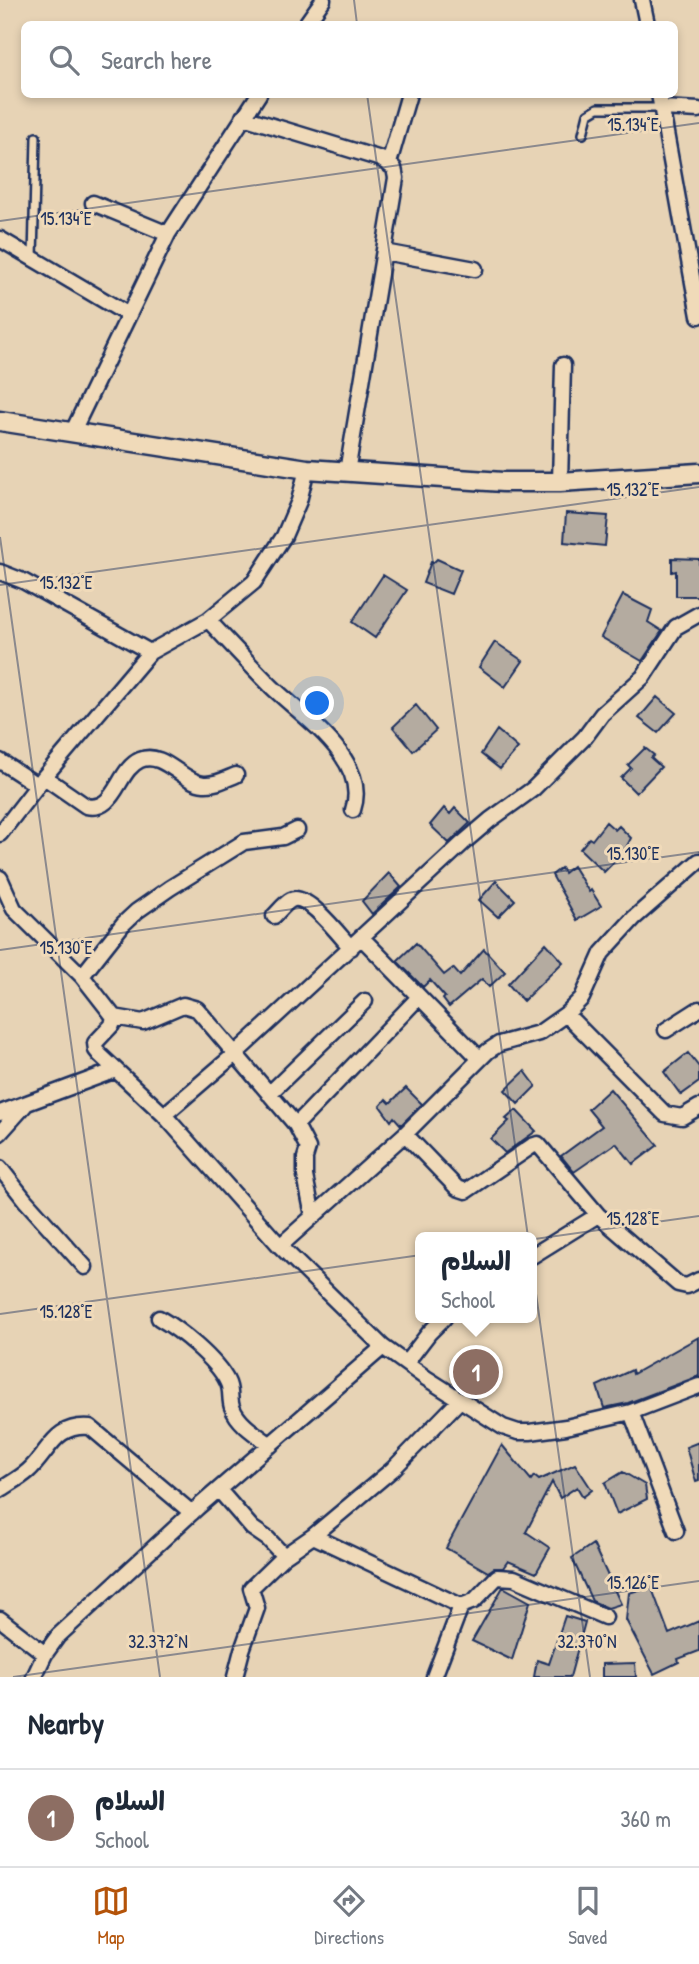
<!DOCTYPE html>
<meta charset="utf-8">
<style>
body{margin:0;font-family:"Patrick Hand","Playpen Sans Arabic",sans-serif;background:#f2f2f3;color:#1f2937}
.you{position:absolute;left:318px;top:704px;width:24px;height:24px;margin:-18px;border:5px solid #fff;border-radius:50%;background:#1a73e8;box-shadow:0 0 0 10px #1a73e833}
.badge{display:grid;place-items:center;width:46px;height:46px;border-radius:50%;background:#b45309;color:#fff;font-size:23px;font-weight:700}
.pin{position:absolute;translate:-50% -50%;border:4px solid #fff;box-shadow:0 2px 7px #0006}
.popup{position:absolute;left:415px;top:1232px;width:122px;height:91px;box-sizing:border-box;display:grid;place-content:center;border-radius:10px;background:#fff;filter:drop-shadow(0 2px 5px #0005);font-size:23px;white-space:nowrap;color:#747a83}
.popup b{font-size:26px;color:#1f2937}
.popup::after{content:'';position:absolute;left:50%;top:100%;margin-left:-14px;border:14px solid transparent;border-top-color:#fff}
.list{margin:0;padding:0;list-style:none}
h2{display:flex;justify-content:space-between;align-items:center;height:91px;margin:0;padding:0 28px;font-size:30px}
h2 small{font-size:23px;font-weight:400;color:#747a83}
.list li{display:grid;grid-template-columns:46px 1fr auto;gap:21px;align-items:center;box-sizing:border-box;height:98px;padding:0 28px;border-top:2px solid #e0e1e3}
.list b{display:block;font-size:26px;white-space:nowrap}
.list p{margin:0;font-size:23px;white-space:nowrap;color:#747a83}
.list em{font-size:23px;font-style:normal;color:#747a83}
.icon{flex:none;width:38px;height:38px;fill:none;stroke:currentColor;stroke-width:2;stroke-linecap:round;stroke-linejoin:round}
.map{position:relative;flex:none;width:699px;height:1677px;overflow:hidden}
.search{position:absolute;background:#fff;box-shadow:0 4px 10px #0003;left:21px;right:21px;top:21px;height:77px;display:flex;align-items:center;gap:18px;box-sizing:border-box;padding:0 24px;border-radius:10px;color:#747a83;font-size:26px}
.sheet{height:189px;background:#fff}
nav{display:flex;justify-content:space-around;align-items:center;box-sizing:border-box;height:98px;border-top:2px solid #e0e1e3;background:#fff;font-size:19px;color:#747a83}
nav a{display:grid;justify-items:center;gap:4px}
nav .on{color:#b45309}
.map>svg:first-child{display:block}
.building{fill:#b4aba0;stroke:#1b2f5e;stroke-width:2}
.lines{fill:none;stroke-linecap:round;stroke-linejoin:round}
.service-casing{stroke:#1b2f5e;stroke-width:12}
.minor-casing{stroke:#1b2f5e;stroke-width:19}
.tertiary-casing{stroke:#1b2f5e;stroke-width:23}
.service{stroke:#f0dab9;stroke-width:7}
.minor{stroke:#f0dab9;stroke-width:14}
.tertiary{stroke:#f0dab9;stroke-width:18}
.ticks{fill:none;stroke:#1b2f5e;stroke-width:2;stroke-opacity:0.45}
.ticks-label{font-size:18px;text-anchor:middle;fill:#1b2f5e;stroke:#f0dab9;stroke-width:6;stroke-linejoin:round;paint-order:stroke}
</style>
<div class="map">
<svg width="699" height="1677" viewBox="0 0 699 1677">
<rect width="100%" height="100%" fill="#e7d3b5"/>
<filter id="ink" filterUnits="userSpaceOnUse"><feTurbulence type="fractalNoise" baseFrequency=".0143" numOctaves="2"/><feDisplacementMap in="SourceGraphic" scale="14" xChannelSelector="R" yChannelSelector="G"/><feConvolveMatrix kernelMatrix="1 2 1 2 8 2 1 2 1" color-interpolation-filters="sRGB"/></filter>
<g filter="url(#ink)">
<path class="building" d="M566,513L608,516L605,546L564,542Z
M672,558L699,559V596H676V571L672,572Z
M437,559L461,570L451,594L423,583L431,562L433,563Z
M383,575L407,590L375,638L352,622Z
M623,595L652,610L648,622L662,631L642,661L601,637Z
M495,642L523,661L505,687L479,667Z
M657,697L676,713L658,733L639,718Z
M416,705L436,730L413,751L393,727Z
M497,730L518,748L500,769L481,754Z
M645,748L654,755L651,758L661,767L636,793L621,778L631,768L628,765Z
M444,808L450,814L455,808L470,823L449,843L430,825Z
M606,822L615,830L619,826L631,838L624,852L604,872L580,849L589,838L592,840Z
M573,866L589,892L591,890L601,906L577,920L552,875L561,868L564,873Z
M389,873L401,887L372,914L362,901Z
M496,881L515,900L498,917L479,900Z
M416,943L444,975L453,968L460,976L484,949L505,972L489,987L482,979L449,1007L443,999L445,997L430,980L423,987L397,961Z
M546,943L563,962L523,1001L508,984Z
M688,1053L699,1067V1082L681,1095L664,1072Z
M525,1071L536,1086L518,1104L505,1090Z
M406,1088L422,1104L401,1125L394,1117L391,1121L380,1106L386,1099L390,1103Z
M610,1089L658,1145L633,1164L616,1143L574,1172L561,1156L602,1126L588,1109Z
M516,1110L536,1131L505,1153L491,1139L509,1121L506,1119Z
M699,1337V1376L628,1403L604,1408L597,1386L632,1370L633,1374Z
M699,1442V1481L696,1482L686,1447Z
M502,1445L531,1480L534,1476L539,1480L575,1464L592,1490L583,1497L577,1487L560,1498L552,1482L526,1532L550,1548L536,1573L508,1561L503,1568H494L488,1572L446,1548Z
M623,1472L645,1485L647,1499L617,1514L605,1483Z
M593,1544L621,1604L608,1608L592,1601L572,1558Z
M651,1586L669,1634L699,1621V1651L678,1659L679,1662L654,1674L626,1620L629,1593Z
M503,1587L530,1602L512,1660L472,1641Z
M565,1616L585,1622L570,1677H534L537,1660L549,1664Z
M635,1663L636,1677H602V1664Z"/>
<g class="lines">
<defs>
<path id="service" d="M583,134L588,114L598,108H662
M33,258L36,137"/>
<path id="minor" d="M642,0L647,24
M306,24L323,0
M659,94L699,316
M662,108L699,110
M243,117L381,159L394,168L396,178L347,472
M389,163L409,94
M93,203L168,234
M0,239L127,314
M384,252L475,269
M72,433L168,234L259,94
M560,482L563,365
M0,572L23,581L150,652
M208,620C229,642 250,665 272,687C303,717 370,760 353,810
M0,761L37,785
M44,777L86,806C116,813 117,770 140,760C163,750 183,783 204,784C215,785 226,779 236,775
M0,834L44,777L150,652L208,620L254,582L284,536L299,501L307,469
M0,878L14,909L82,976L114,1017L143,1022L183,1005L197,1009L296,1125L308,1148L305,1158V1176L313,1216
M274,916C279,911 285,903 291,900C307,892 341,937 351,948
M362,938L480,1059
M82,976L123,924L137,911L170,888L244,842L283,837L297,830
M566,1014L665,1114L682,1117L699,1107
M114,1017L112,1025L95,1043L96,1050L100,1055L164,1115L280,1246L383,1347L426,1378L503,1427L518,1432H530L566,1427L631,1412L699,1386
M666,1030L699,1009
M269,1094L365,1001
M0,1113L116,1070
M164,1115L235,1054L463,843L490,820L533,789L585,737L602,714L643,677L676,627L699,614
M296,1125L419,997
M0,1133L25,1105
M405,1134L457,1188L466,1191L532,1146L538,1144L598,1215L678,1284L687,1286L699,1280
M0,1168L25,1200L85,1267
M280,1246L405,1134L488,1051L499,1044L539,1033L566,1014L582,998L602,953L634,918L699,861
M532,1256L598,1215
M159,1318C180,1330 216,1359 227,1381C232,1390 229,1399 232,1407C238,1424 257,1435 271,1445
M406,1363L429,1333L444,1318
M631,1412L676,1531
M0,1490C9,1484 20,1478 28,1471C50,1451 54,1424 90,1427L192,1513
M219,1490L252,1528L268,1539L284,1556
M313,1536L393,1469L460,1400
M0,1619L45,1654
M34,1677L45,1654L58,1636L197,1508L383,1347
M235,1677L242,1650L257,1608L251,1588L284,1556L313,1536L461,1606
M434,1677L461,1606L474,1601L497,1577L514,1578L605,1617"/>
<path id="tertiary" d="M0,421L307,469L503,482H560L699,473"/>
</defs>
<use href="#service" class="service-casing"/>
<use href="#minor" class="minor-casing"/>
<use href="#tertiary" class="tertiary-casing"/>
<use href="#service" class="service"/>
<use href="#minor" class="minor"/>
<use href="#tertiary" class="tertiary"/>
</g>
</g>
<path class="ticks" d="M354,0L357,24M367,94L590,1677M0,221L699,123M0,537L160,1677M0,585L699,487M0,950L699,852M0,1314L699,1216M13,1677L699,1581"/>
<g class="ticks-label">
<text x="633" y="131">15.134°E</text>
<text x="66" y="225">15.134°E</text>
<text x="633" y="496">15.132°E</text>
<text x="66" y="589">15.132°E</text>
<text x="633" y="860">15.130°E</text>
<text x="66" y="954">15.130°E</text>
<text x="633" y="1225">15.128°E</text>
<text x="66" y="1318">15.128°E</text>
<text x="633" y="1589">15.126°E</text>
<text x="158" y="1648">32.372°N</text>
<text x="587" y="1648">32.370°N</text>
</g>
</svg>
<div class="you"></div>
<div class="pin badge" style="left:476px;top:1372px;background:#8d6e63">1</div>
<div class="popup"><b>السلام</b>School</div>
<div class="search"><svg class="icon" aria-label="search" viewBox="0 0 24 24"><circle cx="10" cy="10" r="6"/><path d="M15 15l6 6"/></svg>Search here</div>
</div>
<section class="sheet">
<h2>Nearby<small></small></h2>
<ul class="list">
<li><span class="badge" style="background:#8d6e63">1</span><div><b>السلام</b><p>School</p></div><em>360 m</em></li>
</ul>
</section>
<nav>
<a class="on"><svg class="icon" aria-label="map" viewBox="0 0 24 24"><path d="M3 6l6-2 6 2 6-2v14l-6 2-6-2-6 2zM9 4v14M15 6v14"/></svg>Map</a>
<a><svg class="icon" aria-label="directions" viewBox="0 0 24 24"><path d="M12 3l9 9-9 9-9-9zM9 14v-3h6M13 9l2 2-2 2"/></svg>Directions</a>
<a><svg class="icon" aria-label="saved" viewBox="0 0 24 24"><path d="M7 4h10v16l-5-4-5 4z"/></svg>Saved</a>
</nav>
